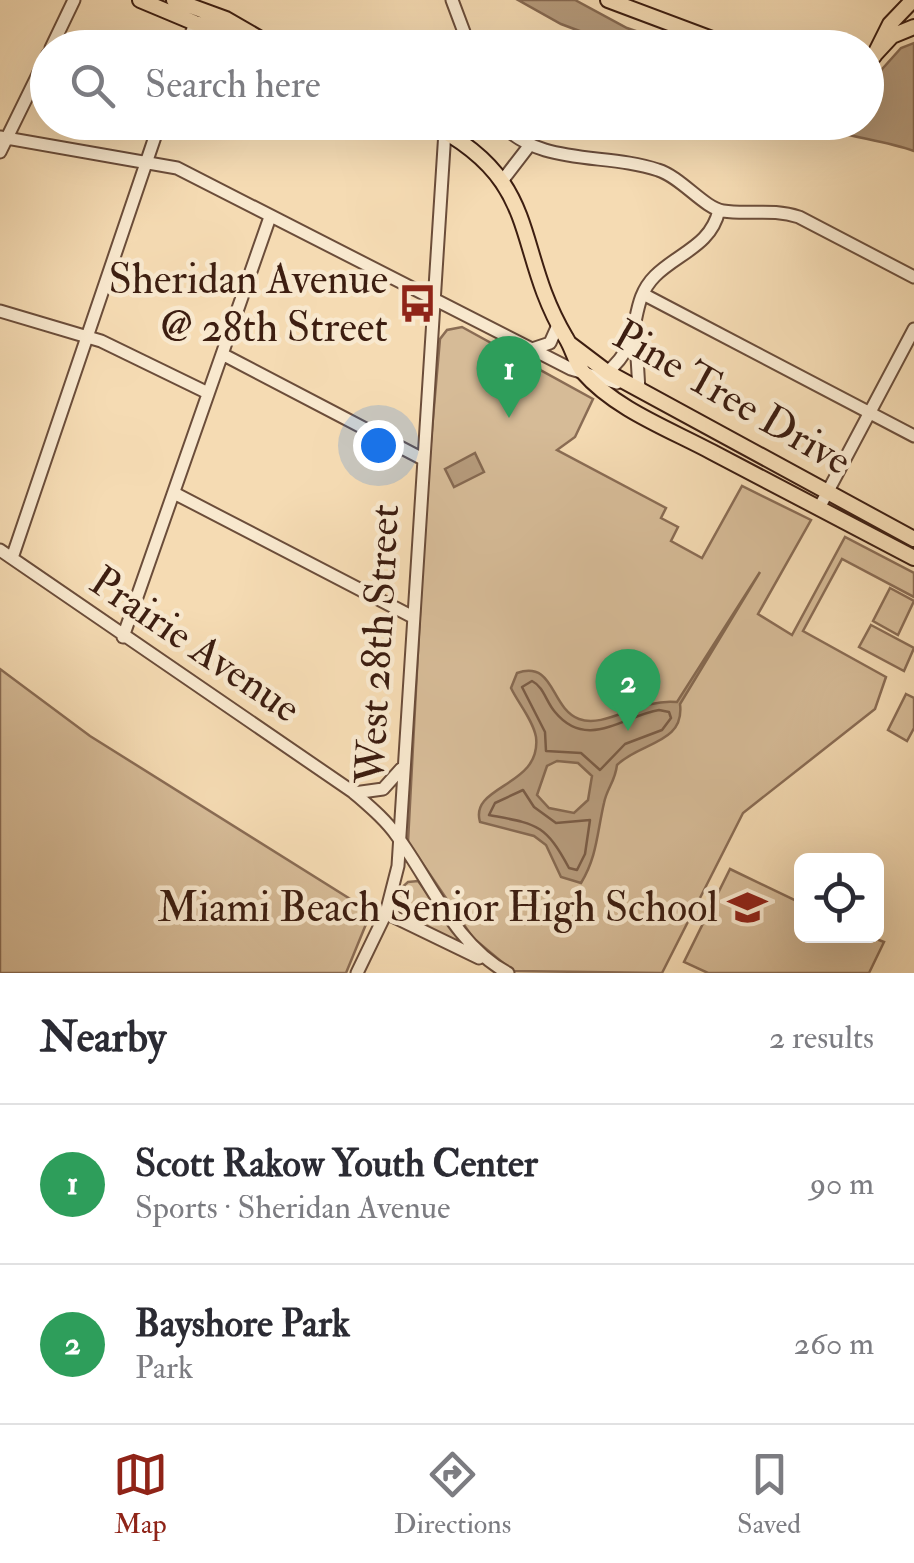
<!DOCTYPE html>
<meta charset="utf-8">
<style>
body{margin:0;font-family:"IM FELL Double Pica",serif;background:#f2f2f3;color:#2b2b33}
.controls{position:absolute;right:30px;bottom:30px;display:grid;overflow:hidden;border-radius:15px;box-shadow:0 10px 40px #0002}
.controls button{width:90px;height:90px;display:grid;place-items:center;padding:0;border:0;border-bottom:2px solid #e1e1e2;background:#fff;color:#2b2b33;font:50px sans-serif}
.you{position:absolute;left:378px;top:445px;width:35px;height:35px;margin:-25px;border:8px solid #fff;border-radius:50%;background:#1a73e8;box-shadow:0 0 0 15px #1a73e833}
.badge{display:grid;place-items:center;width:65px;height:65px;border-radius:50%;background:#8f2418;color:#fff;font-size:32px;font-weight:700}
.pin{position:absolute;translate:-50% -82px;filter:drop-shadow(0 2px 5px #0008)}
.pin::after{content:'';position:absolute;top:52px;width:35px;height:30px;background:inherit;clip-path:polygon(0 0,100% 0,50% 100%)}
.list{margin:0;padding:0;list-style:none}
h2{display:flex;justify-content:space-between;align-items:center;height:130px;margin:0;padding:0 40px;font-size:42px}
h2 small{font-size:32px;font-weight:400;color:#7c7c81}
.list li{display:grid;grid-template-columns:65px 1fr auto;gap:30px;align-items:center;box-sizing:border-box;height:160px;padding:0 40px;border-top:2px solid #e1e1e2}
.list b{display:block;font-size:38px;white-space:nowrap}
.list p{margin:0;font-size:32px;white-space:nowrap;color:#7c7c81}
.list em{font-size:32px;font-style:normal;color:#7c7c81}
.icon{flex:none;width:55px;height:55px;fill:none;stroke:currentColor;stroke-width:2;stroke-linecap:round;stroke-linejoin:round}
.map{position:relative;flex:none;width:914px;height:973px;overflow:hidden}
.search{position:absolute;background:#fff;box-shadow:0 10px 40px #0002;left:30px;right:30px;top:30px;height:110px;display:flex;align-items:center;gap:25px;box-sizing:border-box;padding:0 35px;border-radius:55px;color:#7c7c81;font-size:38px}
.sheet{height:450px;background:#fff}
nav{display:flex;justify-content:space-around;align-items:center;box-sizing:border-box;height:140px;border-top:2px solid #e1e1e2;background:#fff;font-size:28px;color:#7c7c81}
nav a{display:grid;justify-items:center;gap:5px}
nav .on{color:#8f2418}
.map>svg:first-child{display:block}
.green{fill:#d6bb97;stroke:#8a6c54;stroke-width:2.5}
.water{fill:#b69b7c;stroke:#866951;stroke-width:2.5;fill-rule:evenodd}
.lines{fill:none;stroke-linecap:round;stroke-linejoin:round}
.shore{stroke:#7a5c46;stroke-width:2.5}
.minor-casing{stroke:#6b4d3a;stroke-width:15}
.major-casing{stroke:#3d1e11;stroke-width:18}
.minor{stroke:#f8e8ce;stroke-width:11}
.major{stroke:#f5dbb3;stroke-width:14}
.labels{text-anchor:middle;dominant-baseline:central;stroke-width:9;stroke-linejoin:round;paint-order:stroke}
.poi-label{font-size:42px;fill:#3d1e11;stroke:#f8e8ce;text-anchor:end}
.street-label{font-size:42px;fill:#3d1e11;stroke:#f8e8ce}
</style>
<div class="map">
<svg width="914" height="973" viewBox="0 0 914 973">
<rect width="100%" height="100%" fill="#f5dbb3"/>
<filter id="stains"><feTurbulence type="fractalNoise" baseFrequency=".002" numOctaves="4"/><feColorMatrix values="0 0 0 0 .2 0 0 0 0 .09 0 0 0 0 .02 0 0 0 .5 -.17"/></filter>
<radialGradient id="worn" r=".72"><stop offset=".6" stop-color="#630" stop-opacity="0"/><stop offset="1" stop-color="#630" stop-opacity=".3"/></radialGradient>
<path class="green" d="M462,327L593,399L575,437L557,450L666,508L661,518L678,527L671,541L702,558L742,486L811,520L758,614L792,635L845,537L914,573V597L842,559L803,631L886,677L875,709L743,813L662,973L513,971L473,938L408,842L426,498L440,339L447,330Z
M890,588L914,601L898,635L873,621Z
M871,625L914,648L904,671L859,647Z
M0,669L90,736L371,912L346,973H0Z
M906,694L914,698V728L907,741L888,730Z
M730,869L801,903L802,936H869L884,942L869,973H708L684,962Z
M418,881L467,945L466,947L402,917C395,905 396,891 408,882Z"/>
<path class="water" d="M518,0H575L627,28L682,47H622L561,24Z
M914,43V151C879,139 843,137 809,123L866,122L867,86L901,48Z
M475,453L484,472L454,487L445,469Z
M760,572L680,704C685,744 640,742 617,765C615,782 607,788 604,803C597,833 597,857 581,883L561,877L546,845L534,836L480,822C469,785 542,787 536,737C533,720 518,703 511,688L517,673C555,660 550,708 579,719C606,729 639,698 677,702ZM557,761L578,763L592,776L588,800L574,813L549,808L537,795L547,766Z"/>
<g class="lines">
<path class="shore" d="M532,681C544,687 546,702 555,712C587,751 623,716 659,710L669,712L671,718L662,730L625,744L600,770L581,753L546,751L545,732L522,687Z
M523,790L534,807L556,823L590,820L585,854L577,870L569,868C545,823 536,824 489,815L495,803Z"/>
<defs>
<path id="minor" d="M452,0L470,48
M51,48L74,0
M186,48L195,23
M499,122C540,167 605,152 658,170C681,177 704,208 723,211C749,215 772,208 799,217L914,277
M0,137L177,168L571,369L617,383
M458,139L479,122
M0,152L48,54
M502,181L529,146
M643,294L914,436
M0,311L101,341L208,393
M635,324L639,390
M532,349L550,343L558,325
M222,354L421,458
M607,372C646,341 626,305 655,276C678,253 711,246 719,210
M174,493L411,616
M819,508L914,329
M0,550L353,792C369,806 385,819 397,836C431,882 455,945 508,973
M12,558L160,122
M123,637L270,217
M354,793L383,789L401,769
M386,913L479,958
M357,973L386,913L398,866L445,131"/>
<path id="major" d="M140,0L195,23L257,38
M174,0L226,19L276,48
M608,0L736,48
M874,56L890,24L911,2
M866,64L892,36L914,27
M427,122C545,181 511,246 566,338C573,349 575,362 583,372C615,409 669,429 712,452C779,487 846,523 914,558
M570,344L607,372L914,539"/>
</defs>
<use href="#minor" class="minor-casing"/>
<use href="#major" class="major-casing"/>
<use href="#minor" class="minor"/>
<use href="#major" class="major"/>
</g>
<defs>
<symbol id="bus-bare" viewBox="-9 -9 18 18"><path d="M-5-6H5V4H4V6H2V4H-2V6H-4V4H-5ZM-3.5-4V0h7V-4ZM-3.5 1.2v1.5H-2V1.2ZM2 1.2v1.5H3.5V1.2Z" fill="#8f2418" stroke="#f8e8ce" stroke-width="2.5" paint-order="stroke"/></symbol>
<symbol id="school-bare" viewBox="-9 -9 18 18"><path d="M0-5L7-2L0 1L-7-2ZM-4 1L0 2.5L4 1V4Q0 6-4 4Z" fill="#8f2418" stroke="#f8e8ce" stroke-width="2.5" paint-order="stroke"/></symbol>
</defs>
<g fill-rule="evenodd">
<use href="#bus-bare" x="390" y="276" width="55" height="55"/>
<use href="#school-bare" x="720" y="880" width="55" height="55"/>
</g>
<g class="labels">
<g class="poi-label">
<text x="388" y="280">Sheridan Avenue<tspan x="388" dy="48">@ 28th Street</tspan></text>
<text x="718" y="908">Miami Beach Senior High School</text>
</g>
<g class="street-label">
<text transform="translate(732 398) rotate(30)">Pine Tree Drive</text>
<text transform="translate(378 644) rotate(-87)">West 28th Street</text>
<text transform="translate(195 645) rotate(34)">Prairie Avenue</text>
</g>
</g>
<rect width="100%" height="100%" filter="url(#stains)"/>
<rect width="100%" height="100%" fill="url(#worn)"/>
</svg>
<div class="controls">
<button><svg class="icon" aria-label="locate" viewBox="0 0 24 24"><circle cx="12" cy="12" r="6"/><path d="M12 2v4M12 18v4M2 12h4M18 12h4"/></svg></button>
</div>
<div class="you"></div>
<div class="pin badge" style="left:509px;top:418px;background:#2e9e5b">1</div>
<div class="pin badge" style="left:628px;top:731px;background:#2e9e5b">2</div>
<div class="search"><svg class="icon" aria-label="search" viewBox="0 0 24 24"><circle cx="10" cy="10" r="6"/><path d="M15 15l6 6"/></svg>Search here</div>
</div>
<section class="sheet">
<h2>Nearby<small>2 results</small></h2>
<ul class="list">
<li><span class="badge" style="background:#2e9e5b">1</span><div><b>Scott Rakow Youth Center</b><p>Sports · Sheridan Avenue</p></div><em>90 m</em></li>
<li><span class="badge" style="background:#2e9e5b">2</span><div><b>Bayshore Park</b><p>Park</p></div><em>260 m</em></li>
</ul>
</section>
<nav>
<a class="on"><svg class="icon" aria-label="map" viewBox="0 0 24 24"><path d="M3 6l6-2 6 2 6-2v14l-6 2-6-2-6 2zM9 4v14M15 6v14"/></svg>Map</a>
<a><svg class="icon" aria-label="directions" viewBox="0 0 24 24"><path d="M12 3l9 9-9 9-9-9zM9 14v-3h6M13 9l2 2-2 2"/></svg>Directions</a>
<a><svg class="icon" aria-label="saved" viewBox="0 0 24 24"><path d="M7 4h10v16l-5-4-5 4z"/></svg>Saved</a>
</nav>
